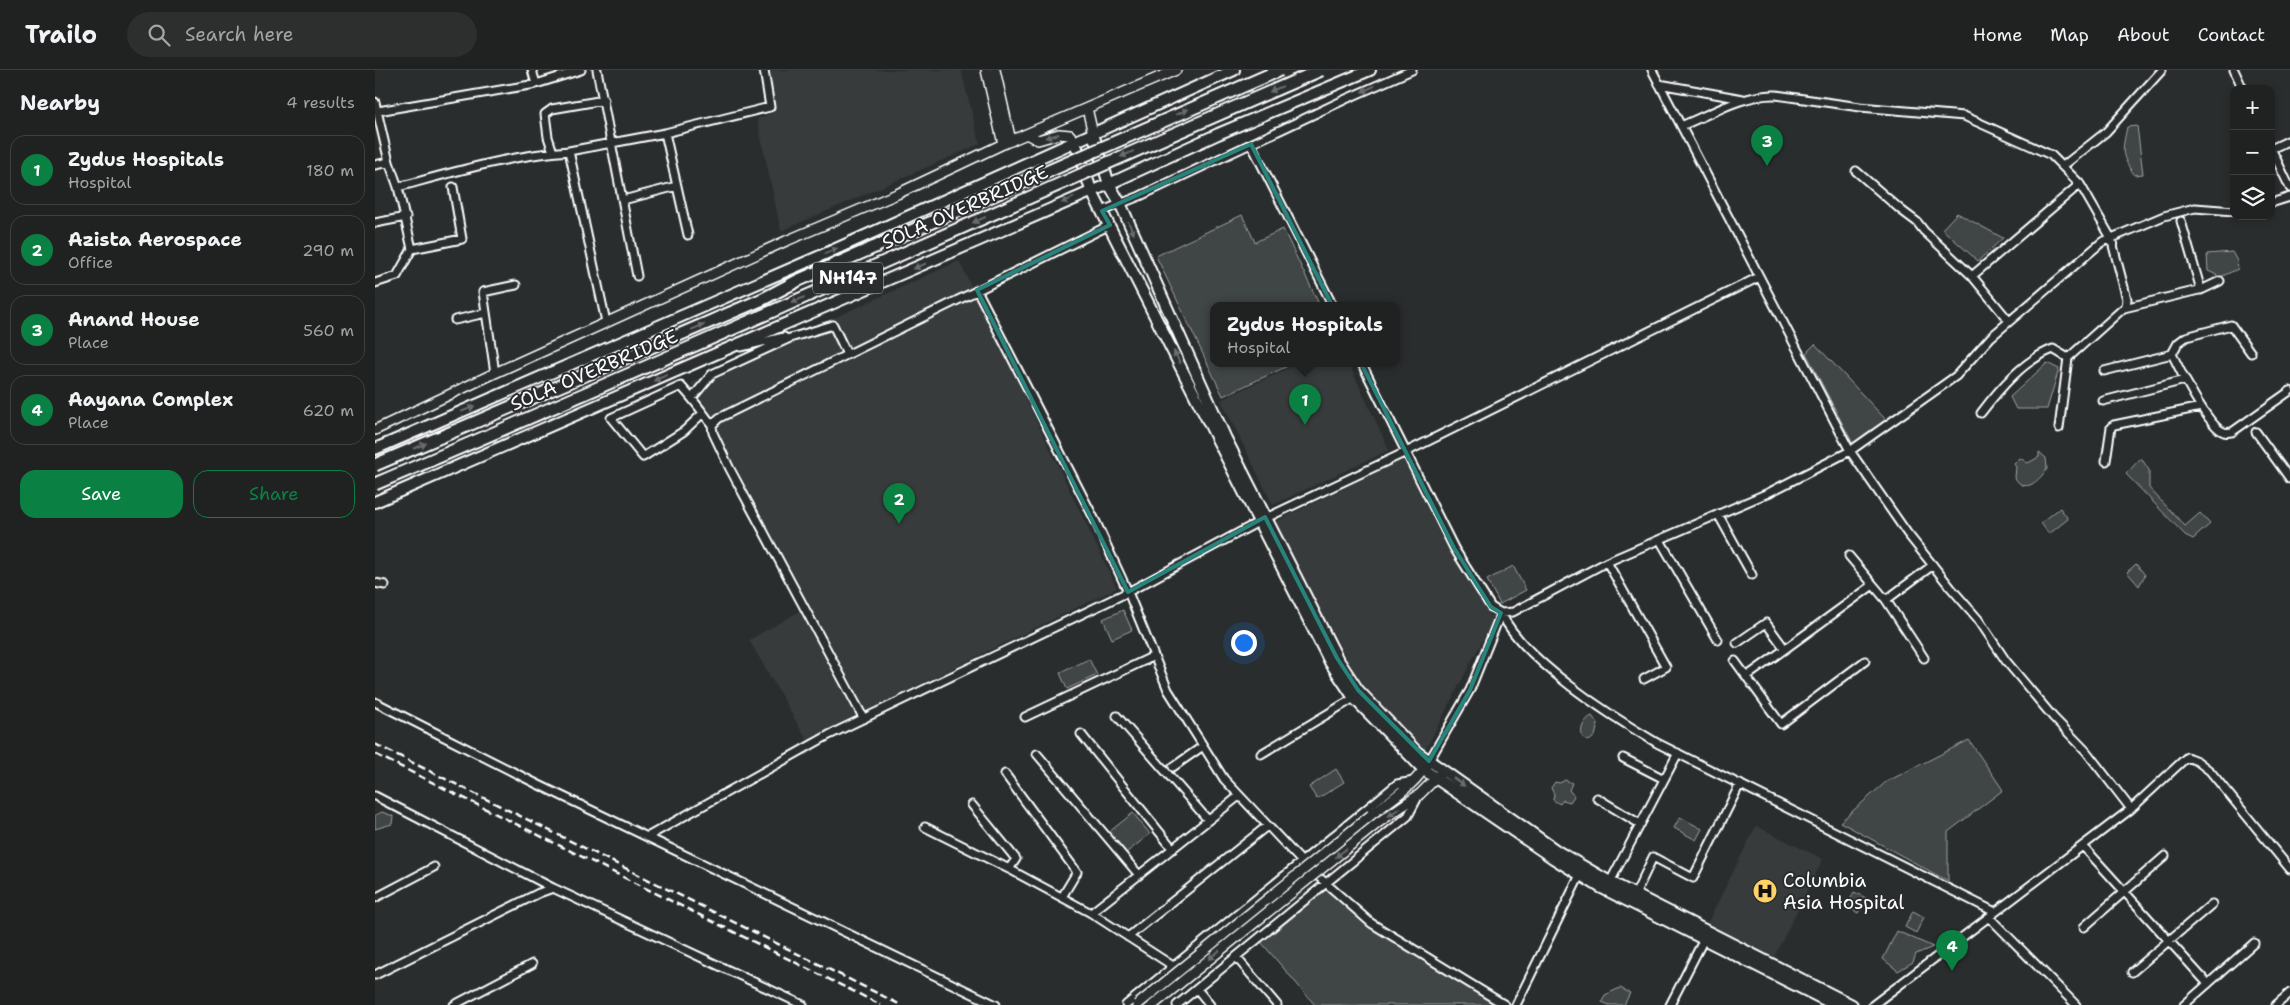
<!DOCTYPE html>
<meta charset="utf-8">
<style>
body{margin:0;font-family:"Shantell Sans",sans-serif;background:#2d2f2f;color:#f1f3f6}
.controls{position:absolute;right:15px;top:15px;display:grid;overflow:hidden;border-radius:10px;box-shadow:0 2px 8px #0003}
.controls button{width:45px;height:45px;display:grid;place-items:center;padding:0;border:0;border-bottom:1px solid #3d3f40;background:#202222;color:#f1f3f6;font:25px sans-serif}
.you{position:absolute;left:868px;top:572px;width:18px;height:18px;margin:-12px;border:4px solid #fff;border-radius:50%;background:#1a73e8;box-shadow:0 0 0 8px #1a73e833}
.badge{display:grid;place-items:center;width:32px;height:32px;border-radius:50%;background:#0b8043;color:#fff;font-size:16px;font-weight:700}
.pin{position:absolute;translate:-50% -41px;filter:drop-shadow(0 1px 2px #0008)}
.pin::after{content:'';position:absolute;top:26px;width:18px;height:15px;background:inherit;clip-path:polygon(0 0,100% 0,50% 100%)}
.popup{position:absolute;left:835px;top:232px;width:190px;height:65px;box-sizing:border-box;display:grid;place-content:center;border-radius:10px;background:#202222;filter:drop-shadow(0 1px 4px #0005);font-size:16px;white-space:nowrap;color:#a2a4a5}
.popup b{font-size:19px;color:#f1f3f6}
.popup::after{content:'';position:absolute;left:50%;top:100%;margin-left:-10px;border:10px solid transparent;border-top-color:#202222}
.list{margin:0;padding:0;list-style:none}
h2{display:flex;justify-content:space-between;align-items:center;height:65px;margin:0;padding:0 20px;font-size:21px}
h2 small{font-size:16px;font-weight:400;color:#a2a4a5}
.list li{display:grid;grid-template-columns:32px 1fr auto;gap:15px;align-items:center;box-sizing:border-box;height:70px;margin:0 10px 10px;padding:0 10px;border:1px solid #3d3f40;border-radius:15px}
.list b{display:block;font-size:19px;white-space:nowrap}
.list p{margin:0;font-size:16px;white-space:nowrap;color:#a2a4a5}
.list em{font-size:16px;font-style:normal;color:#a2a4a5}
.actions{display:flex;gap:10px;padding:15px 20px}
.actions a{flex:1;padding:11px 0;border:1px solid #0b8043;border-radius:15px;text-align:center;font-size:18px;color:#0b8043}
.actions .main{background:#0b8043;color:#fff}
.icon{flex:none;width:28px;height:28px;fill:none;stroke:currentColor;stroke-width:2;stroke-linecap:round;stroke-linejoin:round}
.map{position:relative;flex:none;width:1915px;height:935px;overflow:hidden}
header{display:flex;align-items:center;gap:30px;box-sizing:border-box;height:70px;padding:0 25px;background:#202222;border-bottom:1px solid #3d3f40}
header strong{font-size:24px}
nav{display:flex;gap:28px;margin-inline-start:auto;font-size:18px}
.search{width:350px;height:45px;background:#2d2f2f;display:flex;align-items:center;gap:12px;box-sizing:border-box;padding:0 18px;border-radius:28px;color:#a2a4a5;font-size:19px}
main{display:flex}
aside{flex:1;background:#202222}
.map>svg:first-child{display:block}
.built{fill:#373a3b}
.green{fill:#414445;stroke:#a0a2a2}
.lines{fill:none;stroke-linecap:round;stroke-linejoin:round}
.minor-casing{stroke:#fff;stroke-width:11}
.tertiary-casing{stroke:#fff;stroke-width:12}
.secondary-casing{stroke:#fff;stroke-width:14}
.primary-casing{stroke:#fff;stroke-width:14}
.minor{stroke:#2a2d2e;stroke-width:7}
.tertiary{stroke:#2a2d2e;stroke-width:9}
.secondary{stroke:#2a2d2e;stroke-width:10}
.primary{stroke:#2a2d2e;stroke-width:10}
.rail{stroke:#fff;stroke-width:2.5;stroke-dasharray:8 4;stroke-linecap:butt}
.tertiary-bridge-casing{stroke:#fff;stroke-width:12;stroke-linecap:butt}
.trunk-bridge-casing{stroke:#fff;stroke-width:15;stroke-linecap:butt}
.tertiary-bridge{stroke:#2a2d2e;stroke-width:9}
.trunk-bridge{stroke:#2a2d2e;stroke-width:11}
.oneway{fill:#6a6c6d}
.marked{fill:none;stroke:#27847c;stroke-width:4;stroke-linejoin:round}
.labels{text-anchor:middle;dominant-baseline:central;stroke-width:4;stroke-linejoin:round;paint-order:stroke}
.shield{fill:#2a2d2e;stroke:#bfc0c0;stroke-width:1}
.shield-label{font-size:18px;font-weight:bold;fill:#fff}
.street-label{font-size:19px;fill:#fff;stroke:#2a2d2e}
.poi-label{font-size:19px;fill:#fff;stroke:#2a2d2e;text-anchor:start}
</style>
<header>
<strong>Trailo</strong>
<div class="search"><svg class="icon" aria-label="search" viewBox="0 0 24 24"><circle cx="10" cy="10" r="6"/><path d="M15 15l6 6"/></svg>Search here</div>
<nav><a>Home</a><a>Map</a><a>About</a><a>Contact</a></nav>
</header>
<main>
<aside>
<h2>Nearby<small>4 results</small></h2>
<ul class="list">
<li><span class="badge">1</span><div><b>Zydus Hospitals</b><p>Hospital</p></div><em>180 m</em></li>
<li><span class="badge">2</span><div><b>Azista Aerospace</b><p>Office</p></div><em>290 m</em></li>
<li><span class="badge">3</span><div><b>Anand House</b><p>Place</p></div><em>560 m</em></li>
<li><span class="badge">4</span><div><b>Aayana Complex</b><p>Place</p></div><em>620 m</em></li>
</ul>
<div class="actions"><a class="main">Save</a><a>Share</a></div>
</aside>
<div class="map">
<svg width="1915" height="935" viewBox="0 0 1915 935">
<rect width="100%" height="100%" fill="#2a2d2e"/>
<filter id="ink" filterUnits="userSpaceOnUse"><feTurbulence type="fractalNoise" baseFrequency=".02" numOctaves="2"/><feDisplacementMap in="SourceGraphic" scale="10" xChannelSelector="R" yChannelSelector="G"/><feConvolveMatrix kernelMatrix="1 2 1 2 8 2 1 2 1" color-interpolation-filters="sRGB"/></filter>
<g filter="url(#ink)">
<path class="built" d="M391,0H586L605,74L406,161L382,49L398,43Z
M584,191L742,518L491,641L316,313Z
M922,294H974L1014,380L898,435L846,330Z
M1028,389L1070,474L1114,545L1120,546L1050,681L986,617L900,452Z
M425,541L481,645L433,672L374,570Z
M1381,756L1448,789L1399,887L1332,854Z"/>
<path class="green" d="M1762,56L1768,104L1759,105C1745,83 1747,82 1752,57Z
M1582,143L1628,168L1603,191L1567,159Z
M867,145L880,172L908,159L945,236H839V294H917L848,326L781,186Z
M1857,182L1862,191L1863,199L1843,208L1842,205L1833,201L1832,184Z
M1440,274L1513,352L1479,376L1431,283Z
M1672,293L1684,299L1672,339H1641L1635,327Z
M1664,382L1671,388L1672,399C1664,410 1651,425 1640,408L1641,397L1639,394L1645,388L1653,393L1664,387Z
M1766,388L1774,400V418L1810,456L1825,443L1835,454L1818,469L1810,465L1751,404Z
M1685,438L1693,449L1674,464L1666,453Z
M1761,494L1770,505L1764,516L1752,502Z
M1138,496L1151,520L1125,534L1112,510Z
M748,540L757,560L737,569L728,549Z
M714,589L722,605L692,619L685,603Z
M1217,646L1223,654L1220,666L1214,671C1201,668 1207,650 1217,646Z
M1594,670L1628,720L1573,762V811L1465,752L1511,712Z
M961,699L969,712L942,729L934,717Z
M1190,710L1197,713L1194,720L1199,726L1195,732L1188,730L1185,734L1178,730L1179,724L1176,718L1180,712L1185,713Z
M7,742L18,746L17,754L0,759V745Z
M758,743L775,764L751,783L734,762Z
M1305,747L1327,759L1321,770L1299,758Z
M953,818L994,855L1126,935H940L886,872Z
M1479,822L1491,828L1483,843L1472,837Z
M1538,841L1549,847L1541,863L1530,857Z
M1522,861L1558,877L1541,884L1538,892L1523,901L1508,889Z
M1245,918L1255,923L1249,935H1234L1227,932L1230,925Z"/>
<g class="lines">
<defs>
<path id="minor" d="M222,0L262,206
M1277,0L1475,381L1532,463L1576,518L1603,549L1631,591L1678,647L1711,681L1756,739
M1859,0L1868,19
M161,14L206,0
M1284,14L1368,29
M0,32L14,92L0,95
M3,41L161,14L157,0
M1306,56C1336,44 1368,24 1401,25L1485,37L1589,46L1676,85L1705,114L1736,168L1752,229L1751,236L1693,288L1684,358
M290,63L313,165
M876,74L958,236
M1896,78L1915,118
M1896,79L1915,70
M194,81L290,63L395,37L389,0
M178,82L173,67L170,44L177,39L229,30
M14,92L23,117C79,102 136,85 194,81L231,252
M1688,96L1731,62L1787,0
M1481,101L1526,140L1542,152L1549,161L1597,206L1634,251
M248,130L302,116
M1896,133L1915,127
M727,141L765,126L971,29L1037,0
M1806,151L1826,220
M0,153L31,147
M37,179L87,169L78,117
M1597,206L1705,114
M0,213L22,206L37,179L23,117
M602,220L721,452L753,522L793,620L849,709L928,793L996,853L1130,935
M1749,238L1828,219L1845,211
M80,250L111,243
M456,256L458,255L472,284
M366,277L409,267
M1797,284L1803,273L1811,267L1856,255L1876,283
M987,294L1079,478L1116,537L1126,543L1138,542L1232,492L1393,423L1475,381L1581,306L1616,267L1727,172L1789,146L1820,138L1859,141
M1729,301L1797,284C1804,299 1834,358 1849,362C1851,363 1854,362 1857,362L1915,321
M120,303L108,222L141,215
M317,328L337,304L415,268L458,255
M1728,331L1810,310
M328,343L309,361L268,387L236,348L306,316C317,328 327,341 337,355
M1606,343C1625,318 1649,290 1678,279L1693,288
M1881,362L1915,409
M1731,391L1736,357L1739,355L1826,337
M1343,444L1377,505
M1285,470L1343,570
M1474,486L1511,530
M1232,492L1291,597L1269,609
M0,513L10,515
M1126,543C1149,591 1236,646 1282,673L1620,842
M1362,573L1391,553L1410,579L1371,607
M1410,579L1498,515
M1549,588L1511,530L1558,495
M1360,591L1406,654L1490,591
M0,632L162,714L621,935
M742,646L833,750
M650,647L779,586
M489,649L355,399L338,363L337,355L344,348L735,155
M706,664L798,779
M662,684L764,805
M886,684L979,628
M1248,688L1289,709
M1054,691L1095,620L1126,543
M798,697L828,676
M630,704L702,802L687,827
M0,726L178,818
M1222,728L1265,754
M597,735L641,789L634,799L716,843L798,896
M550,757L634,799
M272,767L454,665L753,522L891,448L1031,382L1384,207
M1708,776L1833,914
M1235,812L1303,683
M1260,825L1278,787L1318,808L1365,714
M0,828L59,797
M716,843L864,726
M1614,847L1701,935
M1709,857L1790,786
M753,867L892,756
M861,887L902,935
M1757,902L1837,834
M0,905L164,823L178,818L428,935
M822,919L835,935
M79,935L157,894
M751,935L1022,714L1039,711
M802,935L1033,746L1044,725
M1141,935L1205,805
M1295,935L1329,869
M1498,935L1756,739L1812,687L1822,691L1835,701L1915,799
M1809,935L1879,873
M1901,935L1915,923"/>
<path id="tertiary" d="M611,0L628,74
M620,0L636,71
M712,38L718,64
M651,64L663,70L684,64L695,65L700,72
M0,360L120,303L411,171L522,124L628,74L801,0
M996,745C1016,729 1042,714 1054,691
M1004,752L1045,724L1066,703"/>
<path id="secondary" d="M718,64L734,114L745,133L851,369L962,588L983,620L1042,682L1182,781L1235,812L1477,935
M700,72L716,120L955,592L979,628L1049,700L1178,788L1225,817L1460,935
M0,432L345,282"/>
<path id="primary" d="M345,282L734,114L843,64L995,0
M0,379L443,187L859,0"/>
</defs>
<use href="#minor" class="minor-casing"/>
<use href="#tertiary" class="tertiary-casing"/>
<use href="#secondary" class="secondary-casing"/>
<use href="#primary" class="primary-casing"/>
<use href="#minor" class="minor"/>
<use href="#tertiary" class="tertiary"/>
<use href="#secondary" class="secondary"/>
<use href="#primary" class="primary"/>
<path class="rail" d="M0,674L526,935
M0,684L506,935"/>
<defs>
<path id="tertiary-bridge" d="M762,935L996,745
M778,935L1004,752"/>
<path id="trunk-bridge" d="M0,395L388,229L422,211L905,0
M0,414C317,280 630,136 946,0"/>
</defs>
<use href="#tertiary-bridge" class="tertiary-bridge-casing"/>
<use href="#trunk-bridge" class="trunk-bridge-casing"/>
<use href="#tertiary-bridge" class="tertiary-bridge"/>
<use href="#trunk-bridge" class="trunk-bridge"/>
</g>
<defs><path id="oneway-solid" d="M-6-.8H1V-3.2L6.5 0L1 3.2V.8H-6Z" transform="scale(1.25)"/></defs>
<g class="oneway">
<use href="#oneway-solid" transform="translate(901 19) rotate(157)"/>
<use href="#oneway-solid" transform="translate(993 19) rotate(156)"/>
<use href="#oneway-solid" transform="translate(807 42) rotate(-23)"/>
<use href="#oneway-solid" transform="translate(677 66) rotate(165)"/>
<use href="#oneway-solid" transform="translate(752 84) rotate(156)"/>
<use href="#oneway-solid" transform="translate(832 95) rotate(155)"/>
<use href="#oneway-solid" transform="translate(693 130) rotate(156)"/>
<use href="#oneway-solid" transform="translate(604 150) rotate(156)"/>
<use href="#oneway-solid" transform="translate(756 158) rotate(66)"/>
<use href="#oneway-solid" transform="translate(456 181) rotate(-24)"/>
<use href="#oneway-solid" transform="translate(545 196) rotate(157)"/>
<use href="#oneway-solid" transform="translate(423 230) rotate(156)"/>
<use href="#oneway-solid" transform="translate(323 257) rotate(-23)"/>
<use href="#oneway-solid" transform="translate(802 287) rotate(-117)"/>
<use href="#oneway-solid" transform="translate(285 308) rotate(156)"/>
<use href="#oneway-solid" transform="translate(93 339) rotate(-23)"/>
<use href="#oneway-solid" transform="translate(45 376) rotate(-23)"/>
<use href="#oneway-solid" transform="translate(1084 712) rotate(35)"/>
<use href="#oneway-solid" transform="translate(1019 742) rotate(145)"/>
<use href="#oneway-solid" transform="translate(966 783) rotate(141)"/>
<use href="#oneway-solid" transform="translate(839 885) rotate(141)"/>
</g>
</g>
<path class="marked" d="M876,74L1079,478L1116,537L1126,543L1095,620L1054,691L983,620L962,588L890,447L753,522L602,220L735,155L727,141Z"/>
<defs>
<symbol id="hospital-disc" viewBox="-11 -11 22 22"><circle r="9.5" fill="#ffd166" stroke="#2a2d2e"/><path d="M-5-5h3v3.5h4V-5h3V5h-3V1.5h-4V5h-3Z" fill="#111"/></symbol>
</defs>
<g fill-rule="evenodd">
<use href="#hospital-disc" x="1376" y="807" width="28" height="28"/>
</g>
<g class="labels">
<rect class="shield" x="438" y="192.5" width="70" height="31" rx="4"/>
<g class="shield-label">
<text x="473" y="208">NH147</text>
</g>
<g class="street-label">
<text transform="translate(590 137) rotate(-24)">SOLA OVERBRIDGE</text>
<text transform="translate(219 300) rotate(-23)">SOLA OVERBRIDGE</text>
</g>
<g class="poi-label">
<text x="1408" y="810">Columbia<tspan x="1408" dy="22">Asia Hospital</tspan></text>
</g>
</g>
</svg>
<div class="controls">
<button>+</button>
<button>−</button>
<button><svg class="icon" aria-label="layers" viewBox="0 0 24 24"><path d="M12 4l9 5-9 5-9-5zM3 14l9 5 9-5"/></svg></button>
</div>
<div class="you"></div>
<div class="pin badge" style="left:930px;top:355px">1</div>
<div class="popup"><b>Zydus Hospitals</b>Hospital</div>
<div class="pin badge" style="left:524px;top:454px">2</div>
<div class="pin badge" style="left:1392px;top:96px">3</div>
<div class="pin badge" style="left:1577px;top:901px">4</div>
</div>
</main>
